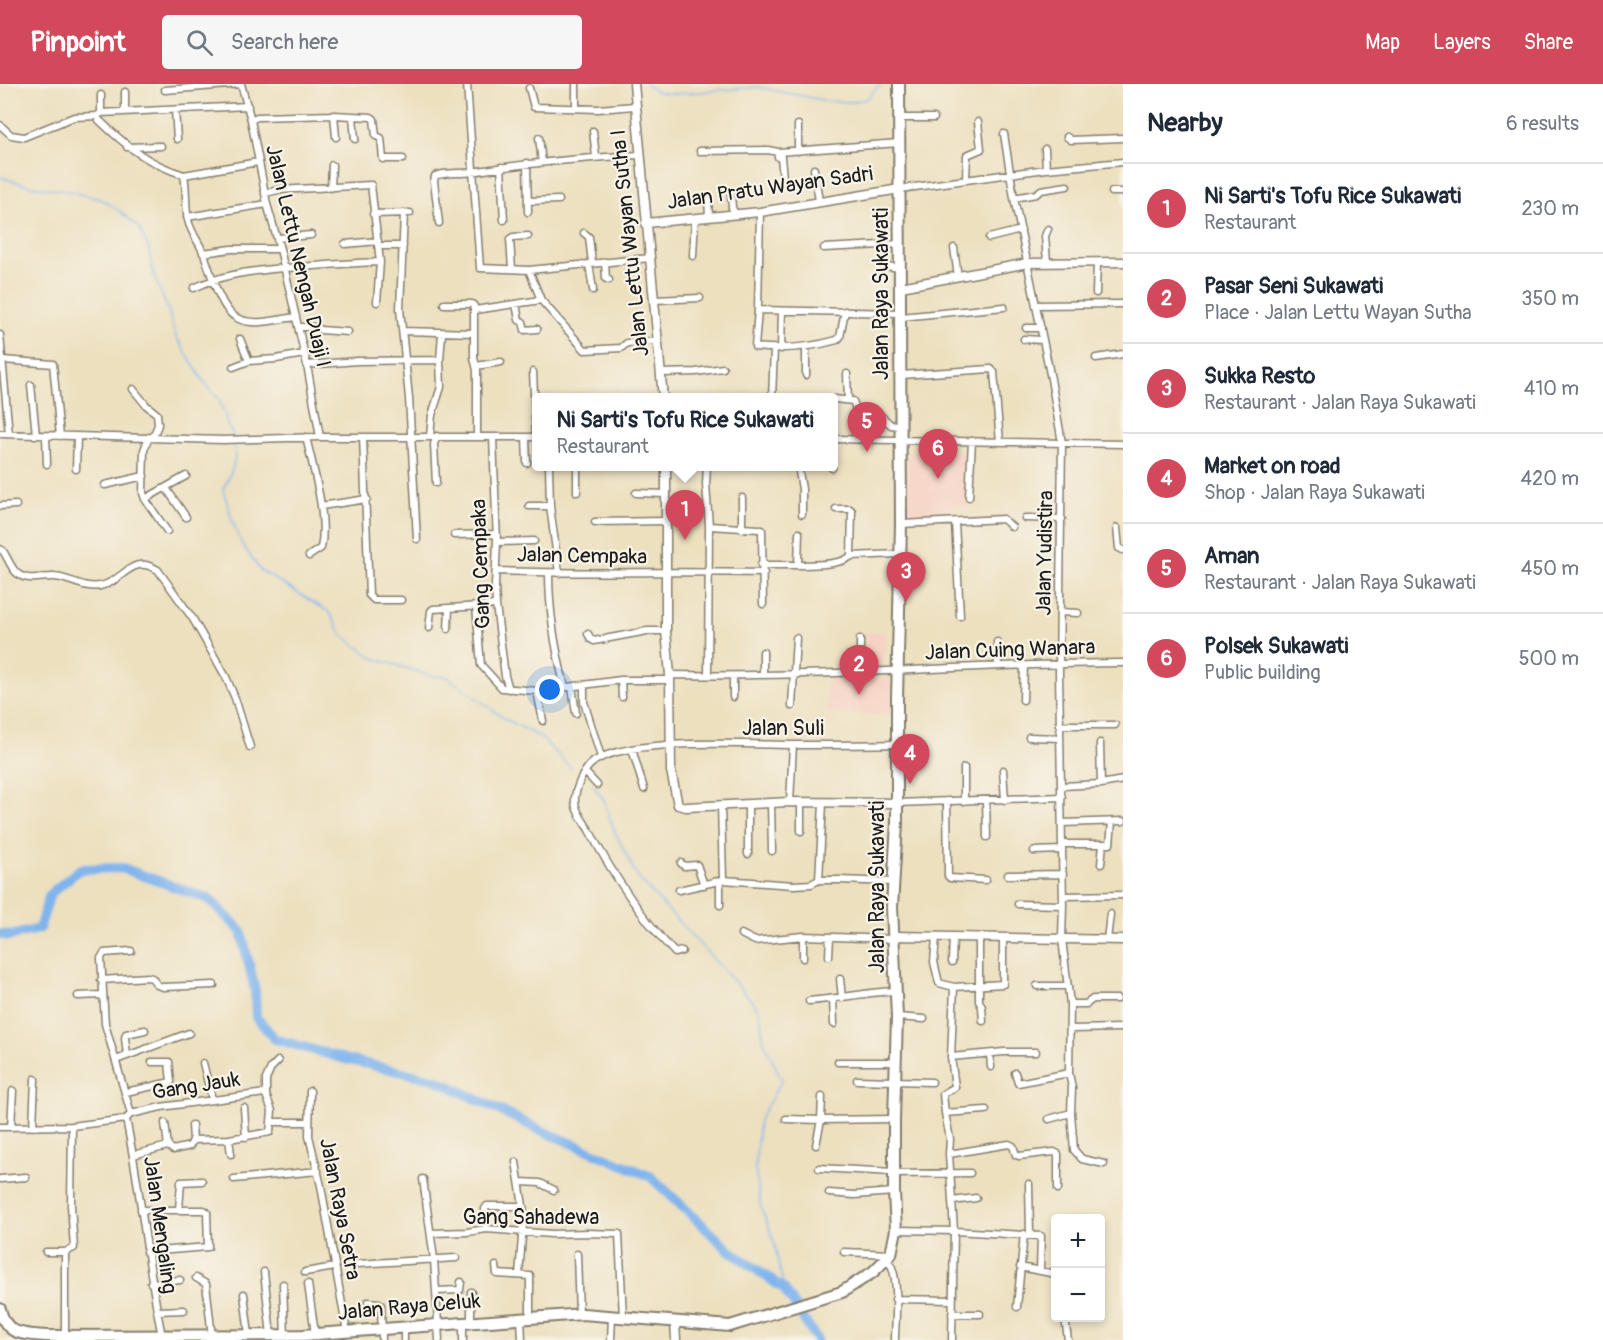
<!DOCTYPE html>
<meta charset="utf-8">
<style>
body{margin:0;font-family:Pangolin,sans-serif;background:#f6f6f7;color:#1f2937}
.controls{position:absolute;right:18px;bottom:18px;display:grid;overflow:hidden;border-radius:6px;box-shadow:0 3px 9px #0003}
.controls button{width:54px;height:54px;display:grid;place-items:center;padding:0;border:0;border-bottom:2px solid #e0e1e3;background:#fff;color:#1f2937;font:30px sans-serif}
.you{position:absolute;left:550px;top:606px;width:21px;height:21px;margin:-15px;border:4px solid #fff;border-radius:50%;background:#1a73e8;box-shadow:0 0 0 9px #1a73e833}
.badge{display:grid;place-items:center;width:39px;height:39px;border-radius:50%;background:#d1495b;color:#fff;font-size:20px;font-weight:700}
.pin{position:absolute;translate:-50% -50px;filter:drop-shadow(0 2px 3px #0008)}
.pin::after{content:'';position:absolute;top:32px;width:21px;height:18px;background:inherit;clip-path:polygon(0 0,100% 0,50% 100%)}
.popup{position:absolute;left:532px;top:309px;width:306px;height:78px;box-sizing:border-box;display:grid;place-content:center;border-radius:6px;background:#fff;filter:drop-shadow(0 2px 4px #0005);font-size:20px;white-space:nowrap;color:#747a83}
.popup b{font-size:22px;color:#1f2937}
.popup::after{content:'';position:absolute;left:50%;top:100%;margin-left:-12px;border:12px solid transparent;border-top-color:#fff}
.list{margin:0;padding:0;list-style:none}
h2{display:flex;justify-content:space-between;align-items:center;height:78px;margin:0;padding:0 24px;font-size:26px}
h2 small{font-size:20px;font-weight:400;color:#747a83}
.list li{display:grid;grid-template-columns:39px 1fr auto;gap:18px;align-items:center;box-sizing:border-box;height:90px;padding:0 24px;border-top:2px solid #e0e1e3}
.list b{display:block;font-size:22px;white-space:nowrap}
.list p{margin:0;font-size:20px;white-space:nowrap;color:#747a83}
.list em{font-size:20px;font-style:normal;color:#747a83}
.icon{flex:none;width:33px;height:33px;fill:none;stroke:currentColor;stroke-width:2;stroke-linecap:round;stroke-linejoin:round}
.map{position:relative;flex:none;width:1123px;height:1256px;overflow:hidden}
header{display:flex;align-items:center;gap:36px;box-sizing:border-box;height:84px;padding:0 30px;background:#d1495b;color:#fff}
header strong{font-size:28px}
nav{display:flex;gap:33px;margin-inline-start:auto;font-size:21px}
.search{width:420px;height:54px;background:#f6f6f7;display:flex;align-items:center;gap:15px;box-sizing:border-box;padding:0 21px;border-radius:6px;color:#747a83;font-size:22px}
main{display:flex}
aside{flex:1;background:#fff}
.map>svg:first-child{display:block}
.built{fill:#f6d2c3}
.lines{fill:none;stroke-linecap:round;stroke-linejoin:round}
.stream{stroke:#7fb4ed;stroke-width:1.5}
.river{stroke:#7fb4ed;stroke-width:10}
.street-casing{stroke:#847e6e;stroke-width:9}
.secondary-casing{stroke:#847e6e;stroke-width:11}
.highway-casing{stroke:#847e6e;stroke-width:14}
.street{stroke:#fff;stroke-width:6}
.secondary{stroke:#fff;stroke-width:8}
.highway{stroke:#fff;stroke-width:10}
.labels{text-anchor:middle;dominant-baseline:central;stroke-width:4.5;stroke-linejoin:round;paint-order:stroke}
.street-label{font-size:21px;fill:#1c1c1c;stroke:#f7f3e8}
</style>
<header>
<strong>Pinpoint</strong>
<div class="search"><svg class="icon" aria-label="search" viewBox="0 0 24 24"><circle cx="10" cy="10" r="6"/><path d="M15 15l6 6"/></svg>Search here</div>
<nav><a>Map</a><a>Layers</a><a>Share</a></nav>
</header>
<main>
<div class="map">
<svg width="1123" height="1256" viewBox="0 0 1123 1256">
<rect width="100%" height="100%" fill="#f7f3e8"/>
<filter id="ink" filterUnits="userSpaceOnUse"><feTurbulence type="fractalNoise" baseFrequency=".0167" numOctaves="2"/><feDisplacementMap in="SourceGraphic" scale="12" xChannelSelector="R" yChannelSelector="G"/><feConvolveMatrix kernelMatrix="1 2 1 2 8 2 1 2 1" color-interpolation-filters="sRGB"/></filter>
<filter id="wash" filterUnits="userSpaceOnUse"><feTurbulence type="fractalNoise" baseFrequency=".008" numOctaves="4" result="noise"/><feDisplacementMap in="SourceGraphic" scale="24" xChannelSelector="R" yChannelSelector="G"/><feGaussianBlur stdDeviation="1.35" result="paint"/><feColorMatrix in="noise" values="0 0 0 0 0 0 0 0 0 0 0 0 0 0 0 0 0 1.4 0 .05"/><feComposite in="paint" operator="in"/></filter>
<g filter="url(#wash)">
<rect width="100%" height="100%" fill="#ede0bf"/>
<path class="built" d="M907,367H970L968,422H954V435L906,437Z
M865,548H885L884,581H865Z
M892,593L893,627L889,631L830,630L826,628V595Z"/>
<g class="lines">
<path class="stream" d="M646,0L656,8L677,10L757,3L827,17L851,18L867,15L880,0
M0,93L31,102L69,107L103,116L121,128L139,144L148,163L154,192L169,228L175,251L204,298L218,314L225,331L227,341L234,352
M235,357C237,376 232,388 223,405L233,439L242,460L260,486L329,528L342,551L373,574L432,592L448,593L505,635L540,653L571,684
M593,701L604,716L614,746L638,794L745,909L759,926L764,957L782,996L759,1036L755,1085L761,1124L773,1154L784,1205"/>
<path class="river" d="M0,850L10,852L39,845L50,810L80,785L122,784L209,815L241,847L255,906L256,933L275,955L345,975L437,996L538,1045L650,1092L729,1166L784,1205L817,1256"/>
</g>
</g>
<g filter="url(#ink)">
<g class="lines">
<defs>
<path id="street" d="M241,0L251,36L267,120L280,165L307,281L320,353
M467,0L480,184L529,186L650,174
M576,0V23
M529,4L534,23L598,25L635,22
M165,6L241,0
M175,26L177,55
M125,27V8
M101,29V11
M334,31L336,53
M97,32L99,36C127,63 147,79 184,91C187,106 185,122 188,136C191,149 199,158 204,170C210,186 220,226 237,234C254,243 278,235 296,233
M353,33L355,55
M899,34H934
M251,36L257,33L334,31L371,33L374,35L376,52L381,54L383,75H403
M0,41L11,51L24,53L74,33L97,32L101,29L248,22
M798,41V67
M593,47L596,73
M1004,50L1014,114L1051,295L1062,359L1059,588L1063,821L1062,855L1070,920L1069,989L1072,1004L1071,1029L1074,1066L1082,1075L1104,1080
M1067,53L1071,56L1123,54
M539,54L542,78
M127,63L161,62
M1045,65L1046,85
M700,67L768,66L778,68L899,59
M778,68V73H781L783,94
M527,79L528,128
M501,83L504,136
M814,85L819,117
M184,91L258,78
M966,95L967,71L981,65L978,38
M331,104L332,81
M900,105L1046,85L1123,78
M1112,108H1123
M266,109L278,106L371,101L380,178L377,218
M731,110L732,124L736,131
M1014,114L1036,110L1041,106L1067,102
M708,115L709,133
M528,117L559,116
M760,128L758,226L755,263C784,266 809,264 837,256L840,253L845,227
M373,130L410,129
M404,130L400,225L409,314L417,455
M187,133L267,120
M439,139L434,97L435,92C445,88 460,90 472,88C527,79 583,74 639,71
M584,149L589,153L592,179
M278,154L311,151
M989,154L1021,146
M345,160L378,157
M378,162H403
M824,164L900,160
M954,164L958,193
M203,169L231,165H280
M693,172L695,134
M605,178L606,195L609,196
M1047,178L1045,152L1048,145
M589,180L593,206
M879,181L900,184
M512,185L510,155L513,153L528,152
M529,186L541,216L585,266L621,264L627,259L658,257
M194,204C223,190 252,187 283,184C316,182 348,179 380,178
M1096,209L1097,178
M654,216L700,214
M444,220H472L474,222V274L477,286V353
M516,220L519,236L523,238L525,246L537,245
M1036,221L1123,220
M475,226L541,216
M758,226L901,229
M901,233L1004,223
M298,243H317L320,246L348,248
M1026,244H1041
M403,247L474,249
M0,251L9,350
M240,255L249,277
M1024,255L1043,256
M806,264V291
M781,265L782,227
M1096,274L1123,270
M3,276L53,280L60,352
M307,281L357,277L440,276
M476,282L501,278
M233,283L249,277L276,275L304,270
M533,288L536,353
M662,289L696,288L723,284
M847,290L848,316
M901,291L991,285L994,288L1000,358
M31,301L36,351
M133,305L146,321L157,330L158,341L153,353
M772,314L774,265
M834,315L853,317L856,325L877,328L891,341L901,342
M0,350L223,356L320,353H536
M46,352L47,380
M430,352L432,331L441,303L440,276L442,249
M149,353L144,366L143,409L145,415L186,392
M306,353C313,384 328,433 321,464L309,472
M363,353L369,511L374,516H401
M493,353L497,458L495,502L496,521L505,592L509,605
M526,353L527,379
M834,355L1123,360
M549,382L550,422L559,489
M707,382L706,400L709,442L708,591
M798,382L802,405V430
M832,384V382
M76,385L77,353
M436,399L434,360L437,352
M105,401L144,392
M166,404L186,433
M577,408V382
M636,409L666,410
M969,413L972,357
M742,414V445
M145,415L167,447
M0,422L16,421
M321,422L367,415
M529,422H550
M836,425H850L852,427L851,472
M1025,434L1062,435
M595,438L667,437
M955,438L960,532
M901,440L1003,435L1012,443
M709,442L759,445L762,446L763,520
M1117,444L1119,464L1123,466
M454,451L497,450
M497,458L534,457
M0,465L3,467C8,474 11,485 18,490C28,498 44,492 55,493C70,494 84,505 100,502C124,498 130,469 158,486L193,535L226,593L235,614L250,663
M798,480L799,449
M761,481C781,480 838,485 851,472L900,470
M496,487C585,490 674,487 764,489
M549,489C549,529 555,565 565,603
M476,522L481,581L502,604L537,607L621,596H670
M1060,528L1078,529
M429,544L431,527L433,525L496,521
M448,545L449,524
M588,550L591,555L594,557L647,547H666
M860,555V589
M997,558L998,582
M763,568V591
M670,591C821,594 972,580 1123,579
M733,592V613
M621,596L622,613
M584,601V618L601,673
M572,603L576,629
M537,607L543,637
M1023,616L1024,581
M792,622L796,554
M1060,641H1115
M1029,653L1060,654
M1100,659L1101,700
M632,665L644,705
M964,684V717
M1003,686L1005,716
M585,688L597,701
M1062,702L1101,700L1123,696
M986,716L987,753
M790,718L793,661
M947,718L948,792L950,794L986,796
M771,719L772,767
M897,719L1062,713
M721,721L723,796
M1062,739L1123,737
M801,747V719
M1063,760H1110L1112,738
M1034,767L1062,766
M748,770V720
M681,779L684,782L697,781L704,801
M1101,780L1103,760
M1008,791L1063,790
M819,796L823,719
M679,806L723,796L794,801L811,800L819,796H839L893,798
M1063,812L1123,811
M1018,820L1063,821
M720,821V797
M741,850L755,857L803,852L894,855
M803,852V874
M936,853L934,878L939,899L954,903L1003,900V854
M979,854V917L982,923L983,937
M1107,856L1110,830
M682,867L675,869C640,832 613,791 589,746C585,739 575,727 575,718C574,707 583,688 590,681C618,652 754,661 796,661C829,661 863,661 896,660
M829,872L830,853
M952,878L953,853
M840,895L842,914
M101,896L148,893L152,894L157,901L163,903L214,901
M1037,902H1068
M78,912L102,911
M833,915L834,940
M809,917C838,915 866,908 896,907
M1070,920H1086L1093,915H1117
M897,933L924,935
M1071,945L1121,944
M990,970L991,983
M127,971L125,954L126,950L145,946
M951,973L1004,968H1036
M116,976L189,949
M838,978H894
M203,979L212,1015
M1015,989L1018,999L1069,989
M857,996L932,998
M310,1007L309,1052L321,1102L347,1248
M126,1008L171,998L169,978H152
M244,1024L246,1053
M986,1026L945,1029L950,1055L949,1070L954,1147L1041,1152L1040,1187
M945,1029L943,1010L955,1003L951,973L954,903
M131,1030L161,1023L265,1009
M126,1035C141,1107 147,1180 162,1252
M126,1035L131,1030L105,940L101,874L104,869L131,867
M786,1035L821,1036L894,1035
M1049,1035L1071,1029
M271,1038H308
M165,1039L168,1062
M0,1043L72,1042L126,1035
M11,1043L13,1007
M33,1043L35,995
M229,1055L231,1070
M193,1056L229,1055L270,1048L272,1027L266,1011V995L271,984L278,977
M816,1061L821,1036L822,1013
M949,1070L1009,1060L1013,1062L1016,1071L1019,1072L1054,1068L1058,1070V1105
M133,1071L168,1062L173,1066L190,1062L193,1056L192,1041
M516,1078L524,1128L519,1191
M819,1084L894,1088
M894,1090L970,1089
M0,1095L26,1093
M234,1095L318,1087
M423,1095L434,1175L439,1256
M521,1098L540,1099L554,1106
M1029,1100L1030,1151
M829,1109L854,1111L894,1108
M952,1117L976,1114
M179,1125L181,1098L202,1097
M141,1126H204L207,1128L208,1163L146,1168
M486,1145L485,1125L487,1122H523
M896,1146L954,1147L952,1256
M431,1149L467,1148L486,1145L552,1150L588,1149L619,1150L623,1233
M46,1168H65L74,1164L71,1121L72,1042
M65,1168V1252
M844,1168L891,1170
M577,1170L579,1230
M887,1176C901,1188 895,1237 895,1256
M357,1180L456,1174
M496,1182L497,1190L530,1192V1233
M1020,1183L1056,1190
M264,1188L271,1252
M305,1188L335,1183
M196,1194L206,1200L212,1253
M151,1199L180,1196
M283,1200L285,1252
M308,1200L315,1250
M436,1207L460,1206L461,1198
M244,1210L249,1251
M895,1215L952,1216
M368,1218L379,1219L381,1221L382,1256
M1017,1223L1024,1150
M157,1227L184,1226
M952,1230H980
M521,1234L522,1256
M1065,1234L1068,1256
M463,1238V1256
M471,1238V1208
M404,1256V1244
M611,1256L612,1232"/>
<path id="secondary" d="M634,0L663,314
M646,139L760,128L900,105
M901,203L1028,179L1123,178
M666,382V547L670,591L671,687L678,721L686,723L790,718L897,719
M894,852L1123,856
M675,1238L676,1256"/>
<path id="highway" d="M0,1225C6,1252 23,1250 46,1252L303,1251L583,1230L730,1242L842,1208L873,1188L891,1170L896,1146L894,1108V1035L897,933L892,823L897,739V615L901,440L899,0"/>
</defs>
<use href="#street" class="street-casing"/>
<use href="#secondary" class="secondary-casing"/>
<use href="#highway" class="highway-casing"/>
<use href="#street" class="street"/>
<use href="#secondary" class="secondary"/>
<use href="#highway" class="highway"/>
</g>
</g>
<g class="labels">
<g class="street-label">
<text transform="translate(770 104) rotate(-8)">Jalan Pratu Wayan Sadri</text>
<text transform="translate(630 159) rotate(-96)">Jalan Lettu Wayan Sutha I</text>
<text transform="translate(298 172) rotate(77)">Jalan Lettu Nengah Duaji I</text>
<text transform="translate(881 210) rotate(-90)">Jalan Raya Sukawati</text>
<text transform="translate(1045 469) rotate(-89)">Jalan Yudistira</text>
<text transform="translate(582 472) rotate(1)">Jalan Cempaka</text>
<text transform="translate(481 480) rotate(-92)">Gang Cempaka</text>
<text transform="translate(1010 566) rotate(-2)">Jalan Cuing Wanara</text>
<text x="783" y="644">Jalan Suli</text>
<text transform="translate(877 803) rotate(-90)">Jalan Raya Sukawati</text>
<text transform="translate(196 1002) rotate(-9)">Gang Jauk</text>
<text transform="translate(340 1125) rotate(79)">Jalan Raya Setra</text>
<text x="531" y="1133">Gang Sahadewa</text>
<text transform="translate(160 1141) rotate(82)">Jalan Mengaling</text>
<text transform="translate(409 1223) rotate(-5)">Jalan Raya Celuk</text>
</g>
</g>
</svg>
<div class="controls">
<button>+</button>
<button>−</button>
</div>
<div class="you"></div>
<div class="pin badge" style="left:685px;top:456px">1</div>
<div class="popup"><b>Ni Sarti's Tofu Rice Sukawati</b>Restaurant</div>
<div class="pin badge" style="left:859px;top:611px">2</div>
<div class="pin badge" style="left:906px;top:518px">3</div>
<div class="pin badge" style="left:910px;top:700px">4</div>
<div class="pin badge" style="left:867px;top:368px">5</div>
<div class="pin badge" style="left:938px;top:395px">6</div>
</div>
<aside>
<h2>Nearby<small>6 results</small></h2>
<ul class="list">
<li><span class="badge">1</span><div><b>Ni Sarti's Tofu Rice Sukawati</b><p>Restaurant</p></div><em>230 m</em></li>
<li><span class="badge">2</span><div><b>Pasar Seni Sukawati</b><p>Place · Jalan Lettu Wayan Sutha</p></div><em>350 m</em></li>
<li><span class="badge">3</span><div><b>Sukka Resto</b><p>Restaurant · Jalan Raya Sukawati</p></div><em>410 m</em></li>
<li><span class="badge">4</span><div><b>Market on road</b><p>Shop · Jalan Raya Sukawati</p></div><em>420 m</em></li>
<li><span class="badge">5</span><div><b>Aman</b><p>Restaurant · Jalan Raya Sukawati</p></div><em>450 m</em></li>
<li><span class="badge">6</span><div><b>Polsek Sukawati</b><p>Public building</p></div><em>500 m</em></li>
</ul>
</aside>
</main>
